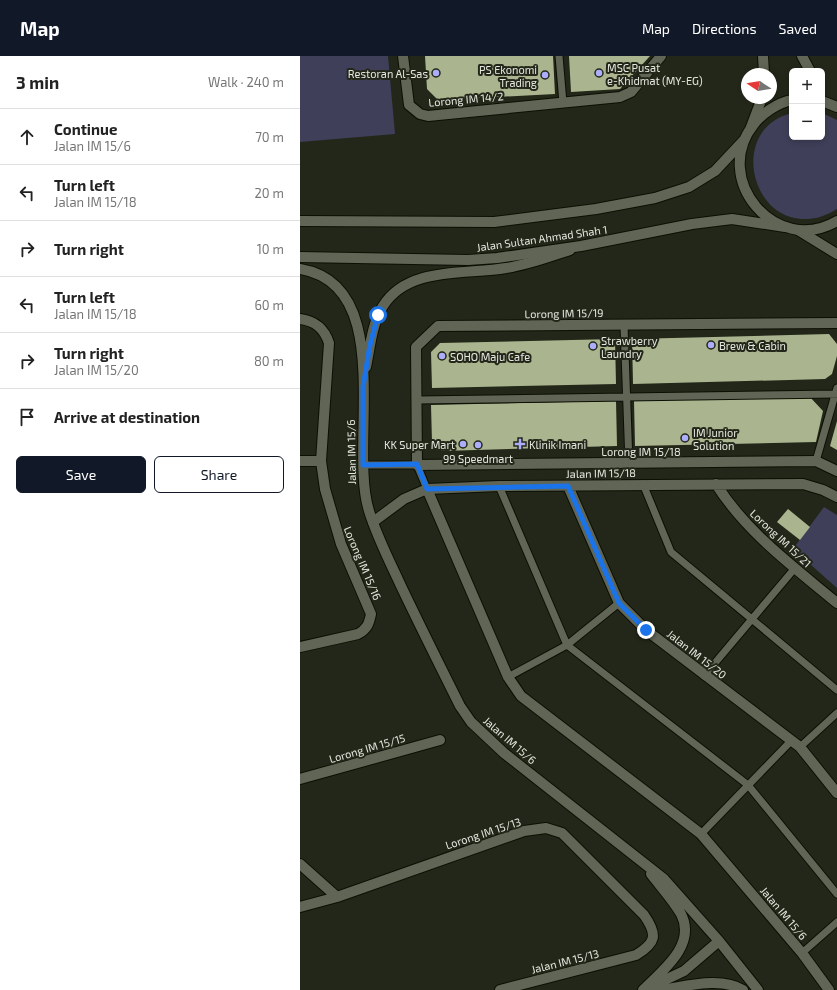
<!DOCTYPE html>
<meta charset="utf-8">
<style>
body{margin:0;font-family:"Exo 2",sans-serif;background:#f6f6f6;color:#222}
.controls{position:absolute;right:12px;top:12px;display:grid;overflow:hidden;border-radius:6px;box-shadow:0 2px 6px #0003}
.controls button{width:36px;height:36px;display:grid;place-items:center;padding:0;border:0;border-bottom:1px solid #e0e0e0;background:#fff;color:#222;font:20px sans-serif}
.compass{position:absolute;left:441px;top:12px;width:36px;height:36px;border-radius:50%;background:#fff;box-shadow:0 2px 6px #0003;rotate:282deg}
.stop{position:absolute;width:12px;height:12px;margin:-9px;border:3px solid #1a73e8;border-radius:50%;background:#fff}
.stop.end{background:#1a73e8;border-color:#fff;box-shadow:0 1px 4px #0008}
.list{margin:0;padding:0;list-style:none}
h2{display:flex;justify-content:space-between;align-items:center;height:52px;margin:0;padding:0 16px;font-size:17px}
h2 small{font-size:13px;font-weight:400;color:#767676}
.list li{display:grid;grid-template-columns:26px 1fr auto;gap:12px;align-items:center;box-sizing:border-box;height:56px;padding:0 16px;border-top:1px solid #e0e0e0}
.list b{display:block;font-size:15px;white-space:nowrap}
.list p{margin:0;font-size:13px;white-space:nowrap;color:#767676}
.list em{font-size:13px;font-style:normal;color:#767676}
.actions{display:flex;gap:8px;padding:12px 16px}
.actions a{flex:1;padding:9px 0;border:1px solid #111827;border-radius:6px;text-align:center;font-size:14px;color:#111827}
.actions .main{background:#111827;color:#fff}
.icon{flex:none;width:22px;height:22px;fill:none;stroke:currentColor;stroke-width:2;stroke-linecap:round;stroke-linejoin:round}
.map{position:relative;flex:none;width:537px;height:934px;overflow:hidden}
header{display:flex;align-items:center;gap:24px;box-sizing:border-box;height:56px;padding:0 20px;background:#111827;color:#fff}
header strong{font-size:19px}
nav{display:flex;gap:22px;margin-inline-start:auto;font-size:14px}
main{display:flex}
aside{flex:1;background:#fff}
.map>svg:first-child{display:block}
.green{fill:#3f3f59}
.building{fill:#aab58f}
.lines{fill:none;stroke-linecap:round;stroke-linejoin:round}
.service-casing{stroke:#0c0f04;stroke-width:9}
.minor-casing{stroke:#0c0f04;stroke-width:12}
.tertiary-casing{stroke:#0c0f04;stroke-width:12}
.secondary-casing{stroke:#0c0f04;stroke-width:12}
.service{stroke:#606555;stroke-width:7}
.minor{stroke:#606555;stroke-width:10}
.tertiary{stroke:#606555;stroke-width:10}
.secondary{stroke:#606555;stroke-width:10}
.route{stroke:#1a73e8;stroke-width:5}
.poi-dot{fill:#adaefb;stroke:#232719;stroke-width:1.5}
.labels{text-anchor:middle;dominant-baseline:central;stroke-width:4;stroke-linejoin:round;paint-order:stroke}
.poi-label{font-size:11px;fill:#e5e8df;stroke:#232719;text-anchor:start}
.street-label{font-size:11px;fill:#e5e8df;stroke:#232719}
</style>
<header>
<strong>Map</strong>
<nav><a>Map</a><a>Directions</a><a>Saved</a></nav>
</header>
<main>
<aside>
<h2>3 min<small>Walk · 240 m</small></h2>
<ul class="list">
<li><svg class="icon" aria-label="ahead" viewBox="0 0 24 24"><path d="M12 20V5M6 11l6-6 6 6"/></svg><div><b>Continue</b><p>Jalan IM 15/6</p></div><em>70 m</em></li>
<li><svg class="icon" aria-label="left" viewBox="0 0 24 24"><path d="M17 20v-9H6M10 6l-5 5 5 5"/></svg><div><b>Turn left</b><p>Jalan IM 15/18</p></div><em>20 m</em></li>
<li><svg class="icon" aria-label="right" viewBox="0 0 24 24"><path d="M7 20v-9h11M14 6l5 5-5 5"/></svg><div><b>Turn right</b></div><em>10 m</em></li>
<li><svg class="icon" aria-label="left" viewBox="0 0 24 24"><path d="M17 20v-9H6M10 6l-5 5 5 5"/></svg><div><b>Turn left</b><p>Jalan IM 15/18</p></div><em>60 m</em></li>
<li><svg class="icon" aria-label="right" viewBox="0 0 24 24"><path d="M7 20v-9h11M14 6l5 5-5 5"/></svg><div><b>Turn right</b><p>Jalan IM 15/20</p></div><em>80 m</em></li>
<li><svg class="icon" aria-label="arrive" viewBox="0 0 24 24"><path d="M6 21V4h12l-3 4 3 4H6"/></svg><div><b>Arrive at destination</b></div></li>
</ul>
<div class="actions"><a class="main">Save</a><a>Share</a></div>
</aside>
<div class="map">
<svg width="537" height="934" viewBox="0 0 537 934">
<rect width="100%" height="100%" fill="#232719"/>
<path class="green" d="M0,0H88L95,78L0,86Z
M492,57V81H522V57L537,64V153C532,156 526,159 520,161C452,179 425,73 492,57Z
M524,451L537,459V532L493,493Z"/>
<path class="building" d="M125,0H253L255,38L138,44L127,33Z
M269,0H350L320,33L271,36Z
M529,278L537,288V300L532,318L525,323L333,328L332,283Z
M315,283L316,328L132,332L131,296L140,287Z
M509,340L523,355L516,386L335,390L334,345Z
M316,345L317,390L142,395L132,386L131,349Z
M537,365V394L530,390Z
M488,453L510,471L500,484L477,466Z"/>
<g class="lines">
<defs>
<path id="service" d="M259,0L263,47
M324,269L329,407
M117,344L537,338
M516,405L537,332
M63,409H117L127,433
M343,428L371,496L537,634
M199,430L267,589L448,729L537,838
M404,620L495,512
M208,621L267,589L319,547
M500,691L537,657
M401,778L491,685
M502,897L537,866"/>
<path id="minor" d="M103,0L109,49L120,58L128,60L320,41L331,36L361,0
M0,263C15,265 24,272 29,287L21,405L25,433L41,488L71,558C69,568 67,573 58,578L0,591
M537,267L138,270L116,291L117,409L516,405L537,415
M0,405H21
M416,428C446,476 494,511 537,547
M268,430L319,547L346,574L500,691L537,737
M127,433L208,621L221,640L401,778L502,897L529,934
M73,466L104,443L127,433L199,430L503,428L523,434L537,441
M0,723L140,684
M0,808L37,841
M0,851L37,841L224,775L246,772L262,777L344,859C358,879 356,887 336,899L200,934"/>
<path id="tertiary" d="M463,0L464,18
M502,0L510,15
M451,71L462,42
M498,174L537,198
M0,213C98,229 48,389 69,455C77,481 90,506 101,530C120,570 140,610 160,650L171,666L204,697L364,823L419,885L458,934
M66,311C70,292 72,267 83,250C108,210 165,219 206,212C228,209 248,201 270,194
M348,932L384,915L419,885
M343,934C362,915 397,889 381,858C373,844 361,831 351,818
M359,934C384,931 420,920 443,934"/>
<path id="secondary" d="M492,44C477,47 463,57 454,68C410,123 476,201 537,165
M522,45L537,51
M0,165L194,166L296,153L355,142L389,131L415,115L445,83
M0,201L168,204L197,202L281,190L392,168L432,163L485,171"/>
</defs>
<use href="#service" class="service-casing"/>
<use href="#minor" class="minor-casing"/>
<use href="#tertiary" class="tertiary-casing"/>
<use href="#secondary" class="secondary-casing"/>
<use href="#service" class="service"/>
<use href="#minor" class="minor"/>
<use href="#tertiary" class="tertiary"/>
<use href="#secondary" class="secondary"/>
</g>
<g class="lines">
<path class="route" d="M78,259L70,289L63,331V409L117,408L127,433L268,430L319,547L346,574"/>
</g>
<g class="poi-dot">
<circle cx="136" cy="17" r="4"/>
<circle cx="299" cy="17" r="4"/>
<circle cx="245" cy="19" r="4"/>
<circle cx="411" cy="289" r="4"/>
<circle cx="293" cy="290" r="4"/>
<circle cx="142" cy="300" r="4"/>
<circle cx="385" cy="382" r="4"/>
<circle cx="163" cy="388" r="4"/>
<path d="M218 382h4v4h4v4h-4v4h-4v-4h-4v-4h4z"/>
<circle cx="178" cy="389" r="4"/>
</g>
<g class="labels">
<g class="poi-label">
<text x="307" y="11">MSC Pusat<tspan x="307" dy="13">e-Khidmat (MY-EG)</tspan></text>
<text x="237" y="13" text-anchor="end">PS Ekonomi<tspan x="237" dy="13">Trading</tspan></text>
<text x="128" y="17" text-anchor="end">Restoran Al-Sas</text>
<text x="301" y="284">Strawberry<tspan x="301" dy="13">Laundry</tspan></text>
<text x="419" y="289">Brew &amp; Cabin</text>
<text x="150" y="300">SOHO Maju Cafe</text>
<text x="393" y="376">IM Junior<tspan x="393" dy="13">Solution</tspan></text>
<text x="155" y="388" text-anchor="end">KK Super Mart</text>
<text x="229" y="388">Klinik Imani</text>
<text x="178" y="402" text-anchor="middle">99 Speedmart</text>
</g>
<g class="street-label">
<text transform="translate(166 43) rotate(-5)">Lorong IM 14/2</text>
<text transform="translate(242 182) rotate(-8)">Jalan Sultan Ahmad Shah 1</text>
<text transform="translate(264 257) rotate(-1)">Lorong IM 15/19</text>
<text x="341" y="395">Lorong IM 15/18</text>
<text transform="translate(51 396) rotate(-91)">Jalan IM 15/6</text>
<text transform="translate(301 417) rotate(-1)">Jalan IM 15/18</text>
<text transform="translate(481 482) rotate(43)">Lorong IM 15/21</text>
<text transform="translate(63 507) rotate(67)">Lorong IM 15/16</text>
<text transform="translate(397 598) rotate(38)">Jalan IM 15/20</text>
<text transform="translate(210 684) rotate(41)">Jalan IM 15/6</text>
<text transform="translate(67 692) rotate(-16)">Lorong IM 15/15</text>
<text transform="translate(183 777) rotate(-18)">Lorong IM 15/13</text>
<text transform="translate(484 857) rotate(50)">Jalan IM 15/6</text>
<text transform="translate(265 905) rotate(-14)">Jalan IM 15/13</text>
</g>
</g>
</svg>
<div class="controls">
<button>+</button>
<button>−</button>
</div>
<svg class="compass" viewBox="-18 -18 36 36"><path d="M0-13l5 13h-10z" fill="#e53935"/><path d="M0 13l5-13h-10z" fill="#767676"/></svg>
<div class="stop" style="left:78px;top:259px"></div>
<div class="stop end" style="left:346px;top:574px"></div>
</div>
</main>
